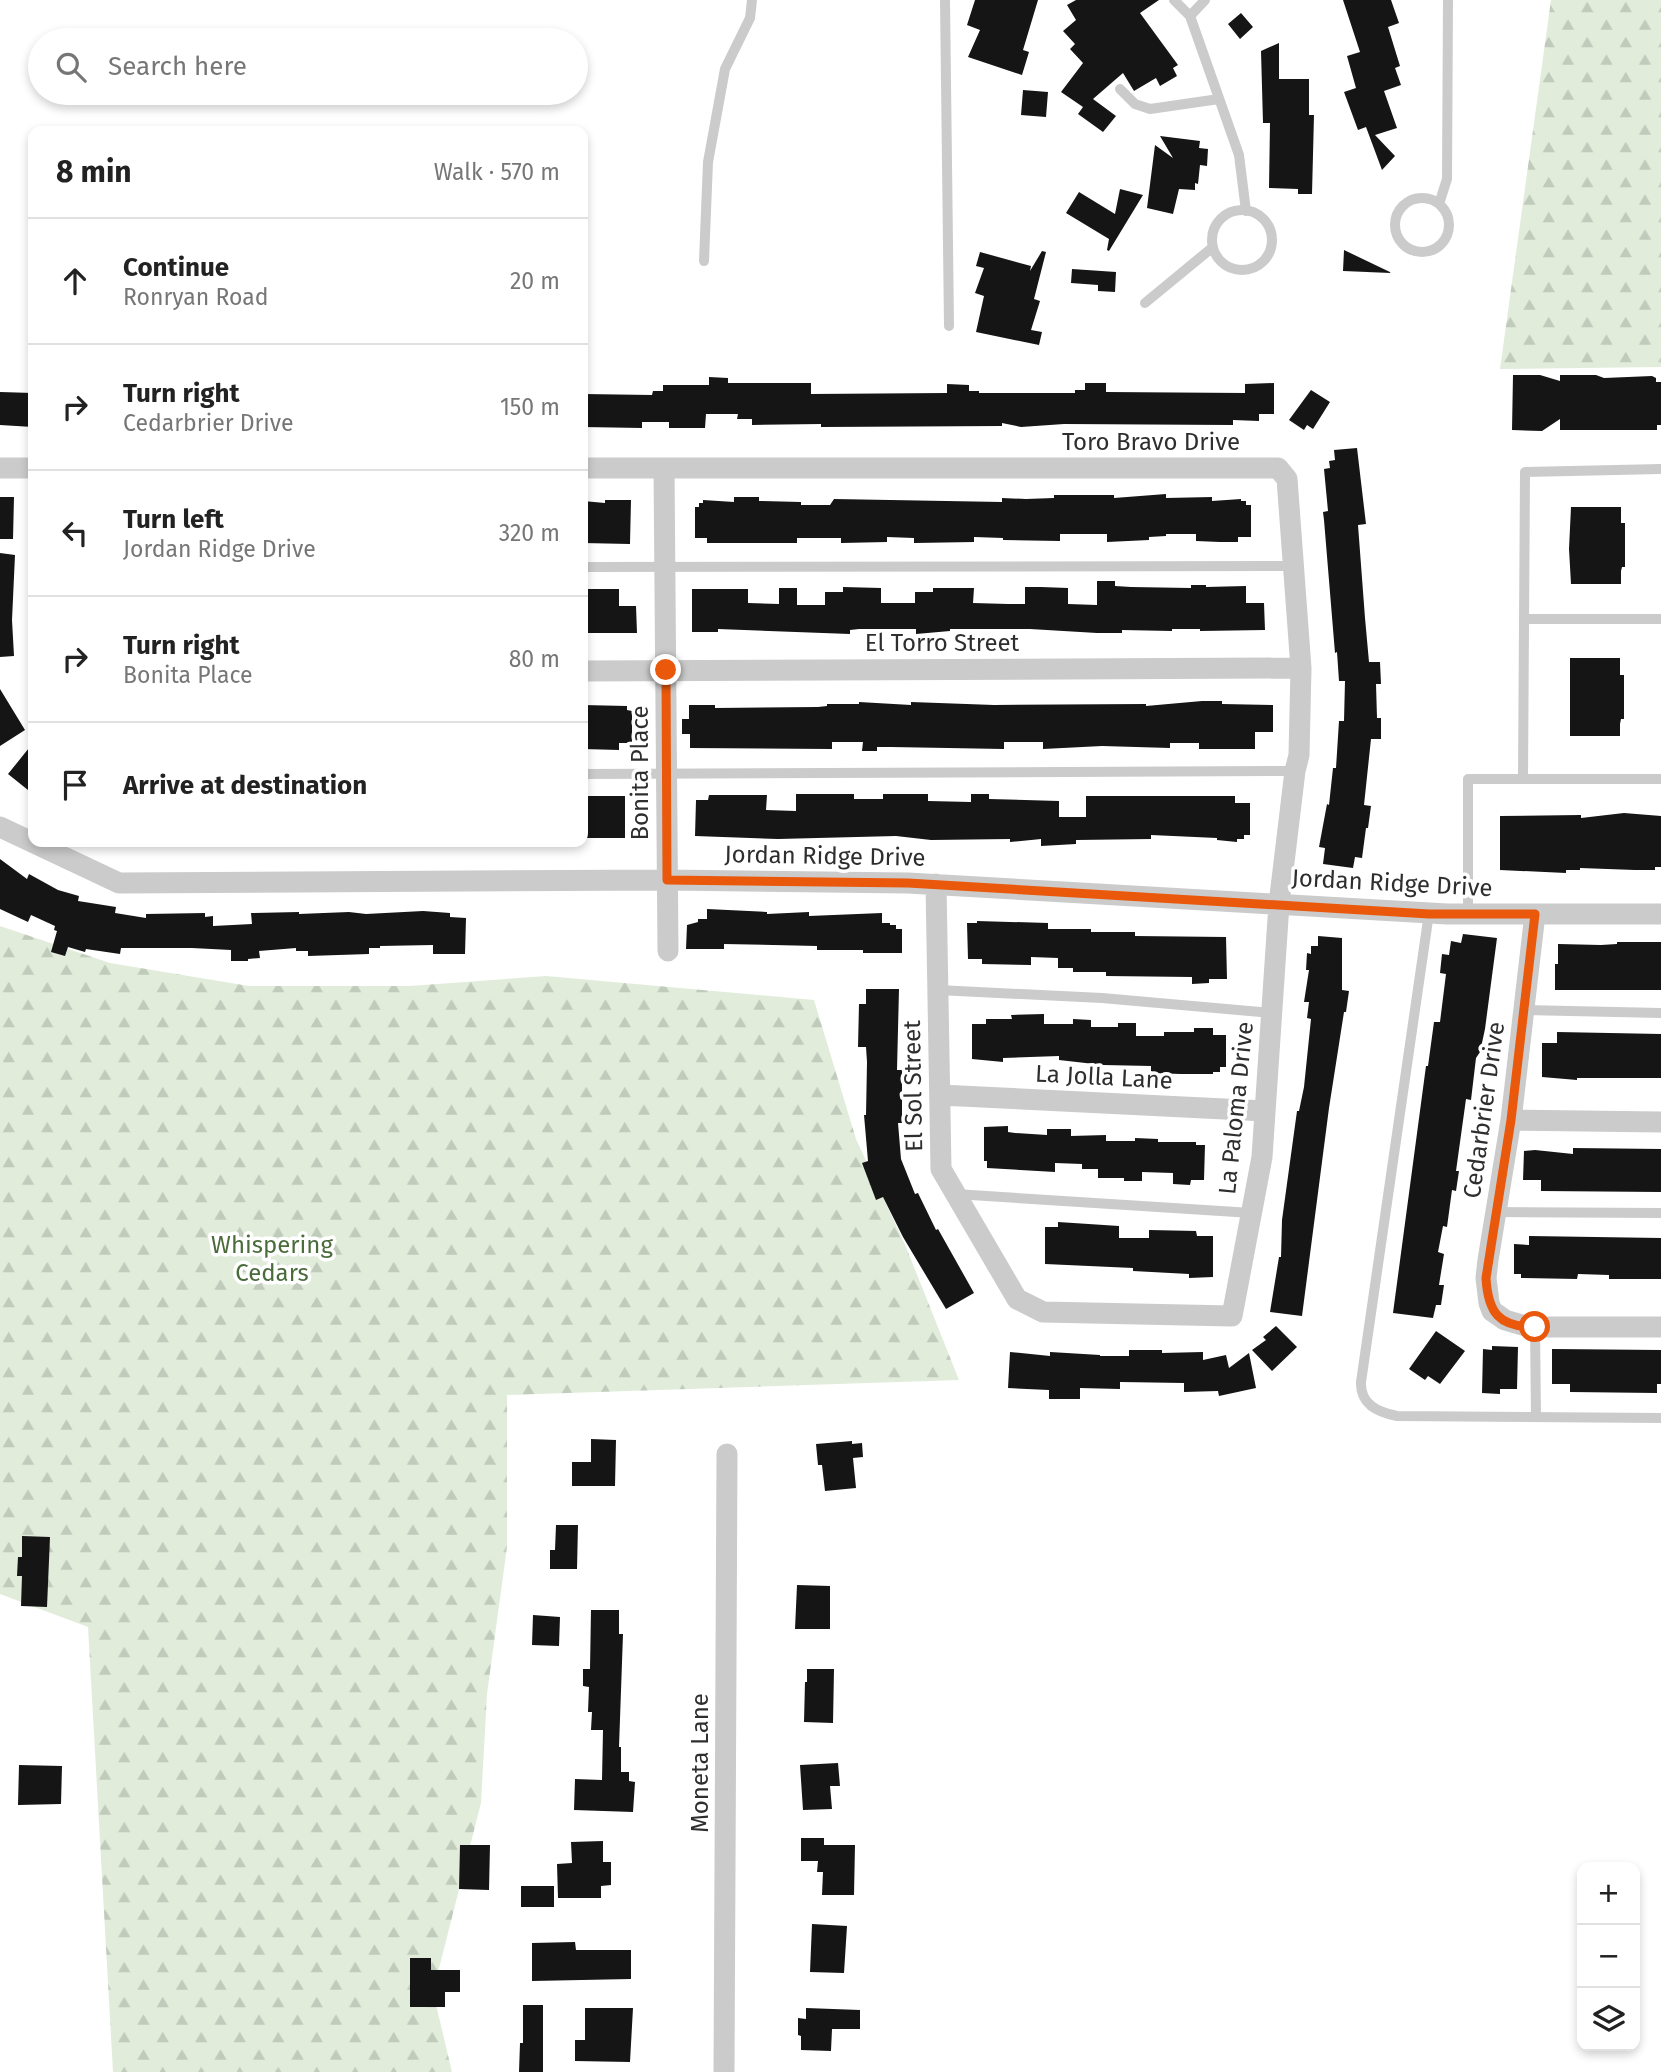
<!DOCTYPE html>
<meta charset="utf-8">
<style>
body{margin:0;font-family:"Fira Sans",sans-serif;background:#f2f2f2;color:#222}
.controls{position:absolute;right:21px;bottom:21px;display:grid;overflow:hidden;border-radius:14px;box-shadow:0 4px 10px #0003}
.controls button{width:63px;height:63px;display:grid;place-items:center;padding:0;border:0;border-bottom:2px solid #e0e0e0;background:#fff;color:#222;font:35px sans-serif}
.stop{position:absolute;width:21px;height:21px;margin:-16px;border:5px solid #ea580c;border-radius:50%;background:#fff}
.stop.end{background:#ea580c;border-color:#fff;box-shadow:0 2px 7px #0008}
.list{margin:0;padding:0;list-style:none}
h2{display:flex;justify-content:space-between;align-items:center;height:91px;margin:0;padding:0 28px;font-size:30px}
h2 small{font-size:23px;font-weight:400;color:#767676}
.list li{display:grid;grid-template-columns:46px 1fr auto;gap:21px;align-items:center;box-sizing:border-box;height:126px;padding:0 28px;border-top:2px solid #e0e0e0}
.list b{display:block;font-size:26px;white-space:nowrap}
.list p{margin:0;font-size:23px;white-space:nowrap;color:#767676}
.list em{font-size:23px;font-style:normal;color:#767676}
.icon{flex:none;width:38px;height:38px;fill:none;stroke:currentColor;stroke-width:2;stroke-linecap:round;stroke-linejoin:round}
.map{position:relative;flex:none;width:1661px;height:2072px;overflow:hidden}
.search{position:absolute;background:#fff;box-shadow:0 4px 10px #0003;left:28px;top:28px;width:560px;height:77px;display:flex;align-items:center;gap:18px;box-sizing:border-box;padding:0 24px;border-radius:38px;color:#767676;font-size:26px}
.panel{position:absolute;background:#fff;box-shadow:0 4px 10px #0003;left:28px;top:126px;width:560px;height:721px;border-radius:14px}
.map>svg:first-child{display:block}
.forest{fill:url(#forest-firs)}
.building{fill:#151515}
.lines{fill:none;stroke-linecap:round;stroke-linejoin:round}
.lane{stroke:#cbcbcb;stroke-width:10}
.street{stroke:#cbcbcb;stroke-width:21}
.route{stroke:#ea580c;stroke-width:9}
.labels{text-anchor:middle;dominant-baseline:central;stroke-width:7;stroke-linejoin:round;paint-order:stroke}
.street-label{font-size:24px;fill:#2e2e2e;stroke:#fff}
.park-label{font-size:24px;fill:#4a6b3a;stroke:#fff}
</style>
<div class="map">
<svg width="1661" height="2072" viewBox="0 0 1661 2072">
<defs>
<pattern id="forest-firs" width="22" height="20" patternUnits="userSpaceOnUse" patternTransform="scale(1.75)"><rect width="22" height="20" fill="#e1ecdb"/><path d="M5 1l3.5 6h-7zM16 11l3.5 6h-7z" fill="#c1cbbc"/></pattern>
</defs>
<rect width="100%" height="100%" fill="#fff"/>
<path class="forest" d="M1551,0H1661V367L1500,369Z
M0,926L110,963L249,986H409L546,976L814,1000L856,1139L906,1247L959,1380L507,1395V1547L487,1694L481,1803L433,1992L452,2072H113L88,1627L0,1594Z"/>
<path class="building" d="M975,0H1038L1023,50L1029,52L1022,75L968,57L980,30L967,25Z
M1076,0H1159L1140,13L1178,65L1173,68L1177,76L1160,86L1156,78L1134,91L1123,73L1093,99L1116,116L1103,132L1078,114L1083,107L1061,92L1083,63L1070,49L1075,44L1063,31L1076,20L1067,5Z
M1343,0H1391L1399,23L1388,27L1400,66L1395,68L1401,85L1384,91L1397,128L1375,135L1395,156L1382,170L1366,127L1358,130L1344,92L1356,88L1347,56L1360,52Z
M1241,13L1253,27L1240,39L1228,24Z
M1279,43V79H1309V115H1314L1312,194H1298V189L1269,188L1270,123H1263L1261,51Z
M1023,90L1048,92L1046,117L1021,115Z
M1160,136L1200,141L1199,148L1208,149L1207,166L1200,165L1198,184L1195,183V190L1179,189L1173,214L1147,208L1155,145L1173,158Z
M1120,189L1143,195L1109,251L1107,250L1109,239L1066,213L1079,192L1115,214Z
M1344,250L1392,273L1343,271Z
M1042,251L1046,252L1034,299L1040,301L1031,330L1042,332L1039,345L976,332L984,296L975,293L984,268L976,266L980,252L1031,266L1030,271Z
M1072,269L1116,272L1115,292L1098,291V285L1071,283Z
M1513,375H1540L1560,381V375H1596L1604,378L1652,376L1656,378V382H1661V425H1657V430H1560V419L1542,431L1512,430Z
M709,377L728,378V383H811V394L947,393V384L969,385V391H979V393H1075V390H1085V383H1106V392L1245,393V384L1274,383V414H1259V421L1233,420V425L1064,424L1021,427L1002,423V426L821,427V424L752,425V419H737L738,414H706L705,428H669V422H642V428L583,427V394L652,395L653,391H663V385H709Z
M1311,390L1330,402L1313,429L1307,425L1304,430L1289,420Z
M0,392L33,393V427L0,425Z
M1357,448L1366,524L1358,525L1365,618L1369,662H1380L1381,684H1376L1377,718H1381V739H1371L1364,805L1371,806L1368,828H1366L1362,858L1355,857L1353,868L1323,864L1325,848L1319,847L1327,804L1329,805L1333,768H1336L1339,721H1344L1345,681H1339L1337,652L1335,653L1324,520L1323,512L1328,511L1324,469L1330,468L1329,461L1335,460L1334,450Z
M1166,494V498L1212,497V501L1241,499V501H1246V505H1251V537H1238V542H1220L1196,541V534H1166V536L1149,537V540L1107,542V534H1060V541L1003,540V538L974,537V542L914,543V538L887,537V542L841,543V538H797V543H707V538H695V507H699V503H703V500L734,502V497H759V501L801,502V505H830L834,499L1002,502V498L1026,499L1054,498V495H1114V498Z
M0,497H14L13,539H0Z
M605,500H631L630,544L583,543V501L605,503Z
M1571,507H1621V523H1625V567H1622L1621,571V584H1571L1569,549Z
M0,553L15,555L12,620L14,656L0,657Z
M1097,581H1115V586L1131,587L1191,588V585H1206V587L1246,586V603H1264L1265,630L1200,631V629H1172V631L1122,630V633H1097L1030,629H950V631L916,634V629H859L850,630V634L718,629V632H692V589H748V603L779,604V588H797V605H825V592H843V587L881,588V603H915V592H933V588H974L973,603L1008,604H1025V587H1041L1068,588V604L1097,605Z
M583,589H619V606H636L637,633H583Z
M1570,658H1620V675H1624V719H1621L1620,724V736H1570Z
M0,689L25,730L0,746Z
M1202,701H1222V704L1273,705V732H1255V749H1199V743H1170V748L1102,746L1043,749V742H1004V749L891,747H877V751H862L863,742H832V749L690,748V734H682V719H689V705H715V708L818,707L827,706V704H859V702L911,705V702L994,705L1146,704V706Z
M583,705L627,706V710L632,711V743H619V750L583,749Z
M33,743V794L8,774Z
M796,794H854V799H883V794H928V801L971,802V794H989V799L1059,801V817H1086V796H1235V803H1250V835H1244V839H1237V842L1217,840V838L1151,835V839L1076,840V844L1041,846V839L1010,842V839L931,840L896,836L778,839L695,836L696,800H708L709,795H767L766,810L796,811Z
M583,796H625V838H583Z
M1624,813L1661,816V867H1655V870H1635L1580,868V870H1566V873L1500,870V816L1581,815V818Z
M0,859L27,879L29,874L58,890L79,896L78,901L116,907L115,913L146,918V914L205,913V917L213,916V926L252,924L251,913L299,912V914L349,912L366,914L423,911L450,913V917L466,918L465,954H433V945L380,946V948H369V954L308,956V951H296V948L259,951L260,958L248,959V961H231V950L192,948H121L120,954L86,949L85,952L68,947L65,956L51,952L57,931L54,930L55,926L31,915L28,922L0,909Z
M707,909L767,912V914L809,912V916L882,913V923H890V925H896V929H902V953H863V950H817V946L724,944V949H686L687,925L698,922V919H707Z
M977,921L1048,923V929H1091V932H1135V936L1226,937L1227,979H1209V983L1192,984V977L1106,976V972H1073V968H1058V958L1031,957V965L982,964V959H968L967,923H977Z
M1463,934L1497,938L1485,1029L1480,1052L1476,1058L1471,1100L1466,1099L1456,1171H1459L1456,1191L1452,1190L1447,1227L1443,1226L1438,1252L1444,1254L1439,1285H1444L1441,1305H1436L1433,1318L1393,1313L1426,1066H1428L1434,1022H1440L1446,974L1440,973L1442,954L1449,955L1451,941L1461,943Z
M1318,936L1342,938V990L1349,991L1346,1012H1344L1329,1108L1302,1316L1270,1312L1279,1257H1281L1282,1220L1297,1111H1299L1304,1087L1311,1019L1307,1018L1309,1002H1304L1309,970H1306L1307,953L1311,954V946H1318Z
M1617,942H1661V990H1555V964H1558V944L1601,945L1617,944Z
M866,989H899L897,1070H902V1123H898L901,1159L915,1194L918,1193L936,1230L938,1229L974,1293L946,1309L903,1237L883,1197L876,1200L862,1163L868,1161L864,1115H866L867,1062L866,1047H858L859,1004H866Z
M1044,1014V1024H1073V1019L1091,1020V1027H1118V1023H1136V1036H1164V1032H1194V1028H1213V1035H1226V1067H1220V1072H1213V1074H1181L1151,1073V1066L1103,1065L1059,1060V1056L1003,1058V1062L972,1059V1024H986V1019H1012L1011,1015Z
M1557,1032L1661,1034V1078H1577V1080L1542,1077V1043H1557Z
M1008,1126V1132L1015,1133L1047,1135V1129H1071V1136L1106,1135V1141H1135V1138L1158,1139V1142H1196V1145H1205L1204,1180H1191L1190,1185L1173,1184V1173L1142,1172V1181H1124V1178H1098V1169H1082V1164L1055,1163V1172L987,1168V1161H984V1127Z
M1573,1148L1661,1149V1192L1541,1191V1180H1523L1524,1151L1535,1150L1573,1154Z
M1058,1222L1119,1226V1238H1149V1230L1196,1231L1197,1236H1213V1277L1189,1278V1274L1133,1271V1268L1045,1264V1227H1058Z
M1529,1236L1661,1238V1279H1609V1275L1578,1274L1577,1279L1521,1278V1274H1514V1244L1529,1245Z
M1276,1326L1297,1347L1272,1371L1252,1350L1266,1340L1263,1337Z
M1436,1331L1465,1351L1440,1384L1428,1376L1425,1380L1409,1369Z
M1492,1346L1518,1347L1517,1389H1500V1394L1482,1393L1483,1349L1492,1350Z
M1552,1349L1661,1350V1384H1657V1393L1570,1392V1384H1552Z
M1129,1350H1162V1353L1203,1352V1360L1226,1355L1229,1368L1249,1353L1256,1388L1219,1396L1218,1391L1184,1392V1383L1120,1382V1389L1080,1388V1399H1049V1390L1008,1388L1010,1352L1050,1356V1352L1100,1355V1356H1129Z
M591,1439L616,1440L615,1486H572V1462H591Z
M852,1441V1444L862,1443L863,1457L853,1458L856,1488L825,1491L822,1465H818L816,1444Z
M556,1525H578L577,1569H550V1550H555Z
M22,1536L50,1537L47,1607L21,1606L22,1576H17L18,1557H22Z
M797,1585L830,1586V1629H795Z
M591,1610H619V1634H623L619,1747H621V1772H629V1781L635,1782L633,1812L574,1810L575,1779L602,1780L603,1730H591L592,1712H588L589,1687L583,1686V1669H590Z
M533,1615L560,1617L559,1646L532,1645Z
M807,1669H834L833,1723L804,1722L805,1682H807Z
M838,1763L840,1786H830L832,1809L803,1810L800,1765Z
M19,1765L62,1766L61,1804L18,1805Z
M801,1838H824V1845H855L854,1895H822L823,1872H817L818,1861H801Z
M603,1841V1862H611V1885L601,1886V1898H558L557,1864L572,1863L571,1842Z
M460,1845H490L489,1890L459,1889Z
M521,1886H554V1907H521Z
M812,1924L847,1926L844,1973L810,1972Z
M575,1942L576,1950H631V1979L532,1981V1943Z
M410,1958H431V1970H460V1992H445V2007H410Z
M523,2005H543V2072H519L520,2043H523Z
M585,2008H633L630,2062L575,2061V2040H585Z
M806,2008L860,2010V2029H832L831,2051L801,2050V2036L798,2035V2018L806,2019Z"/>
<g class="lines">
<path class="lane" d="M945,0L949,326
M1174,0L1190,16L1239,155L1246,211
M1190,16L1205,0
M1120,89L1135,104L1150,109L1219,99
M1395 225a27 27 0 1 1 54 0a27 27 0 1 1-54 0Z
M1439,204L1447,179L1448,0
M1212 240a30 30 0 1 1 60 0a30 30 0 1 1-60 0Z
M704,261L708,162L725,69L750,18L752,0
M1145,303L1213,247
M583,567L1293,566
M1524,619H1661
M583,774L1295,771
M1523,779L1525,472L1661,469
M1429,913L1361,1382C1360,1404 1377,1412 1397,1416L1661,1418
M1468,914V779H1661
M938,990L1102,998L1272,1013
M1524,1010L1661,1013
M955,1194L1252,1213
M1496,1212L1661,1213
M1535,1327L1536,1417"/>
<path class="street" d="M0,468H33
M583,468H1278L1287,479L1301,668L1299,755L1295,771L1279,904L1262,1157L1232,1316L1043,1312L1017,1299L941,1169L936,884
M664,468L668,951
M583,671L1301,668
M0,827L119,883L667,880L908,883L1447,914H1661
M1535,914L1511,1120L1488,1260L1486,1278L1489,1303L1492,1311L1505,1320L1529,1327H1661
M940,1095L1265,1111
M1511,1120L1661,1122
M724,2072L727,1454"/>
</g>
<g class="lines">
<path class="route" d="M666,670L667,880L908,883L1429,914H1535L1511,1120L1486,1278C1488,1313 1499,1327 1535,1327"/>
</g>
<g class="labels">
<g class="street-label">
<text x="1151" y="442">Toro Bravo Drive</text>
<text x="942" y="643">El Torro Street</text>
<text transform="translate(640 773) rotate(-90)">Bonita Place</text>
<text transform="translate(825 856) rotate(1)">Jordan Ridge Drive</text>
<text transform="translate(1392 883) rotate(3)">Jordan Ridge Drive</text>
<text transform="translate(1104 1077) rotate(3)">La Jolla Lane</text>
<text transform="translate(913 1086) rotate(-91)">El Sol Street</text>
<text transform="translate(1236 1108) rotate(-84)">La Paloma Drive</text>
<text transform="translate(1484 1110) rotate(-82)">Cedarbrier Drive</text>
<text transform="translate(700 1763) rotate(-90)">Moneta Lane</text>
</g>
<g class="park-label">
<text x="272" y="1245">Whispering<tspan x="272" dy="28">Cedars</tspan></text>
</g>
</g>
</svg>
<div class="controls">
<button>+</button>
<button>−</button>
<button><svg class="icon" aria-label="layers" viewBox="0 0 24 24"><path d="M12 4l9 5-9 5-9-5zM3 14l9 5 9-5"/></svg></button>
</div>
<div class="stop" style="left:1535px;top:1327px"></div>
<div class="stop end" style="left:666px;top:670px"></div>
<div class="search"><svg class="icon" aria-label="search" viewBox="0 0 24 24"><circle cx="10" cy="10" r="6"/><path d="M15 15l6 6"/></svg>Search here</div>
<section class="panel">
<h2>8 min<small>Walk · 570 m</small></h2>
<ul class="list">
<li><svg class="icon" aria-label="ahead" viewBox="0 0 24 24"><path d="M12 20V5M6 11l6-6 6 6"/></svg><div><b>Continue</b><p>Ronryan Road</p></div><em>20 m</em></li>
<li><svg class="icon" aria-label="right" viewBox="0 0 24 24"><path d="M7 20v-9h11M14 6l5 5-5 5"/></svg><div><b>Turn right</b><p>Cedarbrier Drive</p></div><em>150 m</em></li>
<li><svg class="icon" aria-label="left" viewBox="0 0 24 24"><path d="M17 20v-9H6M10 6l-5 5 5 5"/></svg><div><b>Turn left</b><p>Jordan Ridge Drive</p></div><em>320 m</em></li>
<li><svg class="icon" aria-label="right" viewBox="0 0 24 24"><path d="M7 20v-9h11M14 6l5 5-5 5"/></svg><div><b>Turn right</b><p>Bonita Place</p></div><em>80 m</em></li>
<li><svg class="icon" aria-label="arrive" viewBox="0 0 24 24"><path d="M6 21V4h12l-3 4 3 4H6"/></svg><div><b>Arrive at destination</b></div></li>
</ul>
</section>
</div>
